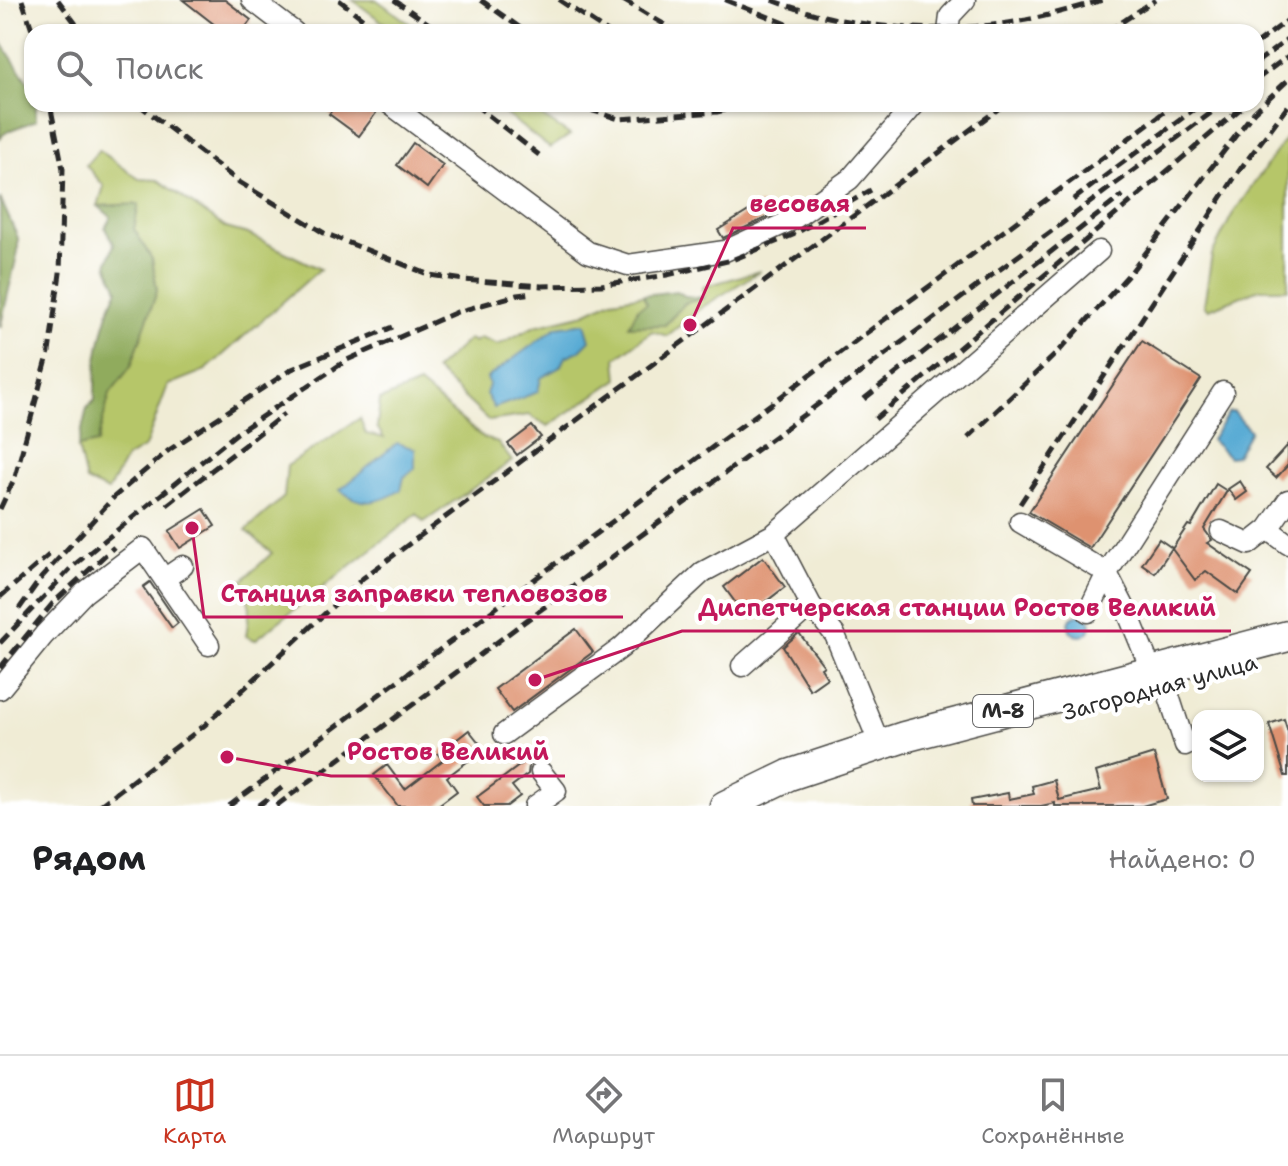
<!DOCTYPE html>
<html lang="ru">
<meta charset="utf-8">
<style>
body{margin:0;font-family:"Shantell Sans",sans-serif;background:#f6f6f6;color:#202124}
.controls{position:absolute;right:24px;bottom:24px;display:grid;overflow:hidden;border-radius:16px;box-shadow:0 2px 6px #0004}
.controls button{width:72px;height:72px;display:grid;place-items:center;padding:0;border:0;border-bottom:2px solid #e0e0e0;background:#fff;color:#202124;font:40px sans-serif}
.list{margin:0;padding:0;list-style:none}
h2{display:flex;justify-content:space-between;align-items:center;height:104px;margin:0;padding:0 32px;font-size:34px}
h2 small{font-size:26px;font-weight:400;color:#757577}
.icon{flex:none;width:44px;height:44px;fill:none;stroke:currentColor;stroke-width:2;stroke-linecap:round;stroke-linejoin:round}
.map{position:relative;flex:none;width:1288px;height:806px;overflow:hidden}
.search{position:absolute;background:#fff;box-shadow:0 2px 6px #0004;left:24px;right:24px;top:24px;height:88px;display:flex;align-items:center;gap:20px;box-sizing:border-box;padding:0 28px;border-radius:24px;color:#757577;font-size:30px}
.sheet{height:248px;background:#fff}
nav{display:flex;justify-content:space-around;align-items:center;box-sizing:border-box;height:112px;border-top:2px solid #e0e0e0;background:#fff;font-size:22px;color:#757577}
nav a{display:grid;justify-items:center;gap:4px}
nav .on{color:#c8321e}
.map>svg:first-child{display:block}
.green{fill:#b6c669;stroke:#70784a;stroke-width:2}
.forest{fill:#90ab5d;stroke:#5e6b44;stroke-width:2}
.water{fill:#58abd4;stroke:#426b80;stroke-width:2}
.building{fill:#de926f}
.lines{fill:none;stroke-linecap:round;stroke-linejoin:round}
.minor-casing{stroke:#494844;stroke-width:23}
.highway-casing{stroke:#494844;stroke-width:33}
.minor{stroke:#fff;stroke-width:20}
.highway{stroke:#fff;stroke-width:30}
.rail{stroke:#2b2b2b;stroke-width:5;stroke-dasharray:12 6;stroke-linecap:butt}
.labels{text-anchor:middle;dominant-baseline:central;stroke-width:8;stroke-linejoin:round;paint-order:stroke}
.shield{fill:#fff;stroke:#6b6b6b;stroke-width:2}
.shield-label{font-size:20px;font-weight:bold;fill:#2b2b2b}
.street-label{font-size:22px;fill:#2b2b2b;stroke:#fff}
.leader{fill:none;stroke:#c2185b;stroke-width:3}
.callout-dot{fill:#c2185b;stroke:#fff;stroke-width:3}
.callout-label{font-size:24px;text-anchor:middle;font-weight:bold;fill:#c2185b;stroke:#fff;stroke-width:8;stroke-linejoin:round;paint-order:stroke}
</style>
<div class="map">
<svg width="1288" height="806" viewBox="0 0 1288 806">
<rect width="100%" height="100%" fill="#fff"/>
<filter id="ink" filterUnits="userSpaceOnUse"><feTurbulence type="fractalNoise" baseFrequency=".0125" numOctaves="2"/><feDisplacementMap in="SourceGraphic" scale="16" xChannelSelector="R" yChannelSelector="G"/><feConvolveMatrix kernelMatrix="1 2 1 2 8 2 1 2 1" color-interpolation-filters="sRGB"/></filter>
<filter id="wash" filterUnits="userSpaceOnUse"><feTurbulence type="fractalNoise" baseFrequency=".006" numOctaves="4" result="noise"/><feDisplacementMap in="SourceGraphic" scale="32" xChannelSelector="R" yChannelSelector="G"/><feGaussianBlur stdDeviation="1.8" result="paint"/><feColorMatrix in="noise" values="0 0 0 0 0 0 0 0 0 0 0 0 0 0 0 0 0 1.4 0 .05"/><feComposite in="paint" operator="in"/></filter>
<g filter="url(#wash)">
<rect width="100%" height="100%" fill="#f0ecd5"/>
<path class="green" d="M353,0H377L421,32H396Z
M492,104H523L570,135L550,148Z
M1288,135V289H1259L1209,309L1204,305L1212,254L1232,215Z
M99,150L139,179L158,180L226,228L248,234L320,269L206,370L168,385L145,447L126,458L108,491L86,481L78,447L97,442L110,392L131,366L157,291L152,259L133,229L138,205L98,206L104,186L86,165Z
M760,271L701,308L667,336L652,331L616,358L618,379L548,426L529,415L489,421L435,370L469,339L474,342L480,338L498,345L535,326L581,315L612,300L643,295L665,325L685,303L704,298L702,287Z
M419,384L482,437L498,443L512,461L424,522L417,514L255,640L246,636L250,608L243,580L272,553L246,530L284,497L287,466L360,418L366,434L384,438L377,427L380,400Z"/>
<path class="forest" d="M0,40L30,86L32,104H36V120C24,127 9,127 0,138Z
M0,198L18,238V251L0,328Z
M139,204L134,229L152,259L157,291L131,366L110,393L97,443L78,447L87,408L95,400C94,364 102,321 118,289L107,265L114,244L105,228L111,217L98,206Z
M677,291L685,296L704,298L685,303L665,325L629,326L638,308L647,303L643,295Z"/>
<path class="water" d="M585,323L590,340L579,351L565,357L560,367L541,378L538,392L494,408L486,394L489,385L487,378L557,327Z
M1229,412H1234L1250,431L1236,456L1229,457L1211,440Z
M397,443L415,449V468L404,477L401,490C378,504 362,507 340,490Z
M1069 625a11 11 0 1 1 22 0a11 11 0 1 1-22 0Z"/>
<g id="blocks">
<path class="building" d="M183,0H225L251,20L242,32H224Z
M337,104H364L376,113L359,136L329,114Z
M413,143L443,165L427,188L397,165Z
M760,204L768,217L723,238L718,230Z
M1142,341L1201,379L1090,548L1029,512Z
M532,426L541,437L517,455L508,444Z
M1288,445V465L1276,478L1266,469Z
M1240,481L1247,492L1236,500L1228,489Z
M1216,484L1227,491L1204,529L1212,540L1207,543L1252,574L1238,594L1206,571L1195,580L1172,549L1188,525L1191,526Z
M204,509L215,526L180,548L169,531Z
M1159,539L1172,548L1155,573L1142,564Z
M763,557L785,587L746,617L724,587Z
M150,582L178,623L172,628L143,587Z
M576,629L593,652L512,712L495,689Z
M799,633L824,666L821,668L827,678L810,690L783,647Z
M1284,719L1288,732V776H1285L1269,724Z
M469,730L484,749L447,777L457,791L437,806H398L374,775L387,765L405,789L443,760L438,754Z
M1154,754L1167,799L1142,806H1055V803L1041,806H972L971,800L1008,793L1009,799L1034,794L1032,786L1054,780L1059,800L1101,790L1096,772Z
M531,757L534,761L529,766L528,774L512,786L520,796L507,806H484L477,797Z"/>
</g>
</g>
<g filter="url(#ink)">
<use href="#blocks" fill-opacity="0" stroke="#494844" stroke-width="2"/>
<g class="lines">
<defs>
<path id="minor" d="M252,0L294,32
M948,32L950,16L965,0
M390,104L588,252L628,265L725,251L792,220L850,179L915,104
M1020,522L1107,573L1088,612
M1268,529L1288,500
M1221,531L1249,544L1268,529L1288,544
M164,579L183,566
M742,666L811,605
M1152,672L1129,616L1107,573L1223,392
M1166,687L1185,745
M0,689L44,635L84,593L143,548L209,645
M504,734L621,648L703,572L774,534
M880,745L835,635L811,605L774,534L1099,251
M535,806L556,791L541,772"/>
<path id="highway" d="M725,806L789,775L904,737L1288,636"/>
</defs>
<use href="#minor" class="minor-casing"/>
<use href="#highway" class="highway-casing"/>
<use href="#minor" class="minor"/>
<use href="#highway" class="highway"/>
<path class="rail" d="M22,0L33,32
M58,0L82,32
M339,0L380,32
M394,0L441,32
M481,0L526,32
M559,0L608,32
M623,0L677,32
M725,0L808,32
M772,0C852,31 942,35 1026,20C1052,15 1078,7 1103,0
M1107,32L1155,0
M1256,44L1288,20
M1256,63L1288,39
M1256,80L1288,56
M138,104L239,182L324,233L430,275L464,280L541,286L601,285L667,275L732,260L793,235L871,190
M474,104L539,155
M571,104L619,119L717,112L754,104
M1073,200L1201,104
M864,399L1123,195
M875,419L1246,104
M968,438L1060,350L1131,272L1254,112L1288,80
M1020,504L1241,168L1288,106
M167,505L284,414
M0,509L15,477L49,352L60,273L63,169L50,104
M0,597L49,555
M19,609L41,578L114,497L169,450L292,369L393,327
M0,643L73,566L237,433L347,360L457,312L517,295L533,293
M0,668L53,603L114,547
M99,806L205,725L363,578L1005,104
M229,806L1175,104
M258,806L283,787
M276,806L1223,104"/>
</g>
</g>
<g class="labels">
<rect class="shield" x="973" y="695" width="60" height="32" rx="6"/>
<g class="shield-label">
<text x="1003" y="711">М-8</text>
</g>
<g class="street-label">
<text transform="translate(1160 687) rotate(-15)">Загородная улица</text>
</g>
</g>
<path class="leader" d="M690 325L733 228H866M192 528L204 617H623M535 680L682 631H1231M227 757L331 776H565"/>
<g class="callout-dot">
<circle cx="690" cy="325" r="8"/>
<circle cx="192" cy="528" r="8"/>
<circle cx="535" cy="680" r="8"/>
<circle cx="227" cy="757" r="8"/>
</g>
<g class="callout-label">
<text x="800" y="212">весовая</text>
<text x="414" y="602">Станция заправки тепловозов</text>
<text x="957" y="616">Диспетчерская станции Ростов Великий</text>
<text x="448" y="760">Ростов Великий</text>
</g>
</svg>
<div class="controls">
<button><svg class="icon" aria-label="layers" viewBox="0 0 24 24"><path d="M12 4l9 5-9 5-9-5zM3 14l9 5 9-5"/></svg></button>
</div>
<div class="search"><svg class="icon" aria-label="search" viewBox="0 0 24 24"><circle cx="10" cy="10" r="6"/><path d="M15 15l6 6"/></svg>Поиск</div>
</div>
<section class="sheet">
<h2>Рядом<small>Найдено: 0</small></h2>
<ul class="list">
</ul>
</section>
<nav>
<a class="on"><svg class="icon" aria-label="map" viewBox="0 0 24 24"><path d="M3 6l6-2 6 2 6-2v14l-6 2-6-2-6 2zM9 4v14M15 6v14"/></svg>Карта</a>
<a><svg class="icon" aria-label="directions" viewBox="0 0 24 24"><path d="M12 3l9 9-9 9-9-9zM9 14v-3h6M13 9l2 2-2 2"/></svg>Маршрут</a>
<a><svg class="icon" aria-label="saved" viewBox="0 0 24 24"><path d="M7 4h10v16l-5-4-5 4z"/></svg>Сохранённые</a>
</nav>
